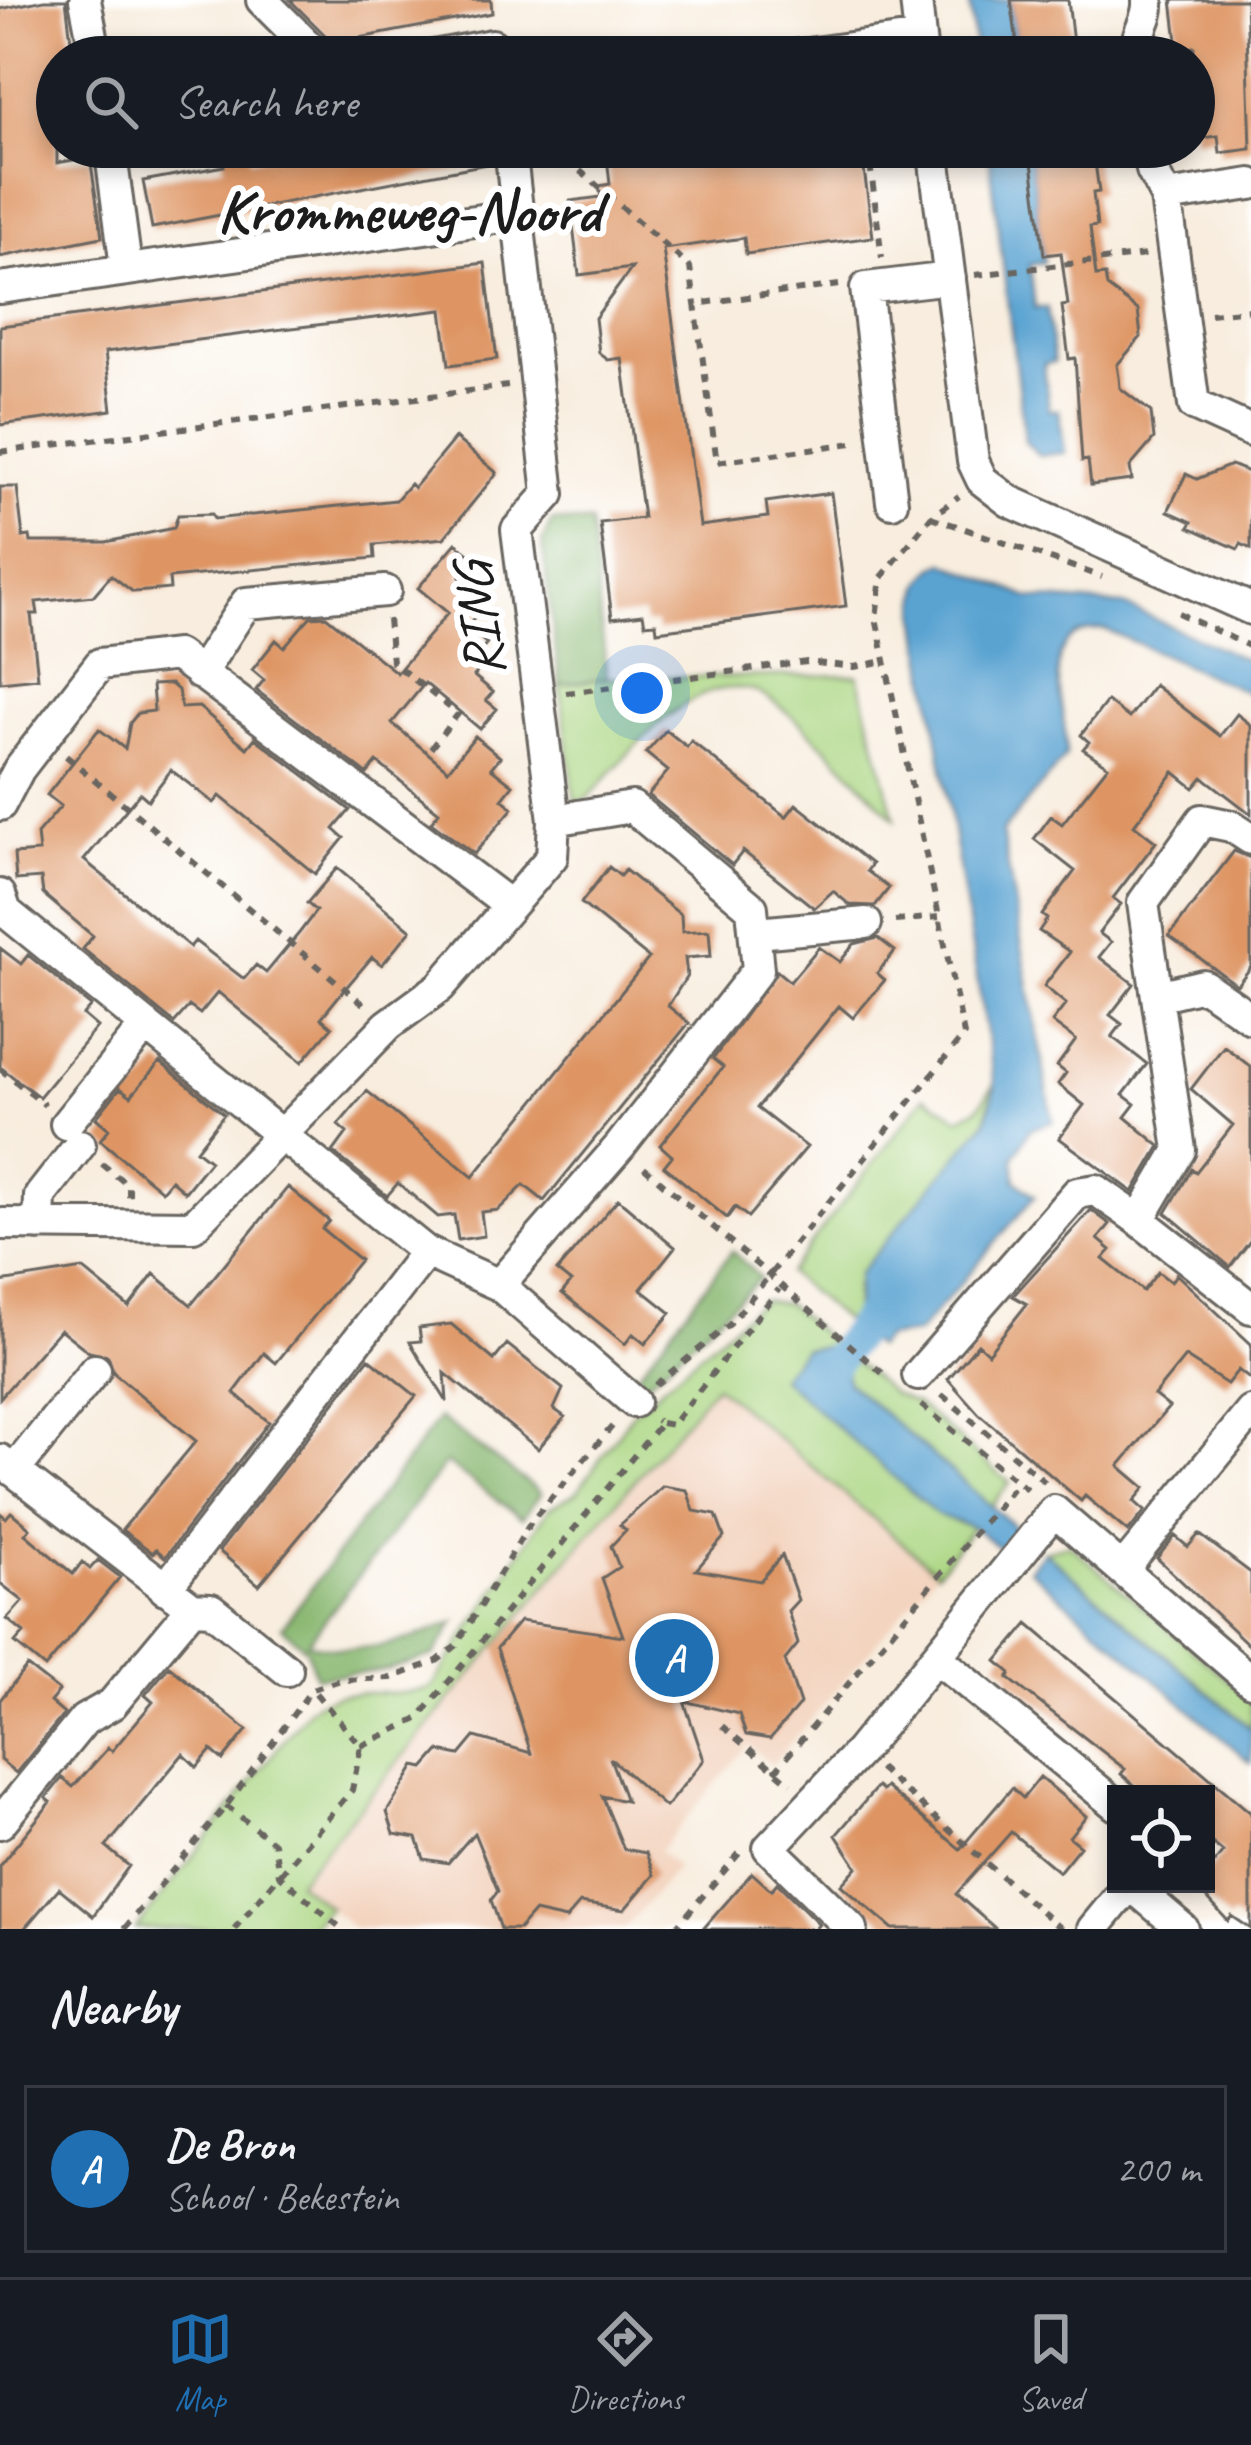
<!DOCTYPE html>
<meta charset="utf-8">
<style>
body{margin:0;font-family:Caveat,sans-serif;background:#242831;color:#f1f3f6}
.controls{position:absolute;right:36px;bottom:36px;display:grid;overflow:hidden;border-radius:0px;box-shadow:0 6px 18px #0003}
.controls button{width:108px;height:108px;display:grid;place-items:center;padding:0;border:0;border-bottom:3px solid #363941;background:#171b24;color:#f1f3f6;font:60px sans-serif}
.you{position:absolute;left:642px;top:693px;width:42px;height:42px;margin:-30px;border:9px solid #fff;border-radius:50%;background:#1a73e8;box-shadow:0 0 0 18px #1a73e833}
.badge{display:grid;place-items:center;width:78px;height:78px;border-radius:50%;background:#1f6fb2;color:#fff;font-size:39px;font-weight:700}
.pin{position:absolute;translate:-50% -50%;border:6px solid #fff;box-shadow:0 3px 12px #0006}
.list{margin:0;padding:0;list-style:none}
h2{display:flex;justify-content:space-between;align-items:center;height:156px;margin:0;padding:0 48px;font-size:51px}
h2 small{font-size:39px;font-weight:400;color:#9ea1a6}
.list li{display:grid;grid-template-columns:78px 1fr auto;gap:36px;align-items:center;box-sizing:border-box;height:168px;margin:0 24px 24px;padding:0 24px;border:3px solid #363941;border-radius:0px}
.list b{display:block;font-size:45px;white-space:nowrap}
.list p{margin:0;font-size:39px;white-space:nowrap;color:#9ea1a6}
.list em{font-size:39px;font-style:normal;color:#9ea1a6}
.icon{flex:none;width:66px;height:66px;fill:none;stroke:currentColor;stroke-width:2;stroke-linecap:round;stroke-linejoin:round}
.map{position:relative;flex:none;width:1251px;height:1929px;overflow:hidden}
.search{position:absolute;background:#171b24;box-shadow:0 6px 18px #0003;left:36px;right:36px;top:36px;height:132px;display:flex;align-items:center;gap:30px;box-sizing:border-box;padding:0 42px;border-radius:66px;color:#9ea1a6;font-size:45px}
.sheet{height:348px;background:#171b24}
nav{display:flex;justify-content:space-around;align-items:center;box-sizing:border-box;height:168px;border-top:3px solid #363941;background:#171b24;font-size:33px;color:#9ea1a6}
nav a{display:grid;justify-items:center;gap:6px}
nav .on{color:#1f6fb2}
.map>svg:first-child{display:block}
.built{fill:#f3d4bf}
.green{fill:#abd682;stroke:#64794f;stroke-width:3}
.forest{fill:#88b770;stroke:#526a46;stroke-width:3}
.water{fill:#5aa3d1;stroke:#3b6076;stroke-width:3}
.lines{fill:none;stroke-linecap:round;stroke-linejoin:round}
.canal{stroke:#5aa3d1;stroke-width:33}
.building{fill:#de9564}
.minor-casing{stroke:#696560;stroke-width:36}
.path{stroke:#696560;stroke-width:6;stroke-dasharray:9 9;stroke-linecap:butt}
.minor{stroke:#fff;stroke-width:30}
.labels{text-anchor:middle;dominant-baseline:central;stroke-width:12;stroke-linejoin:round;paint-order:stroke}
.street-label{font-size:57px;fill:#1c1c1c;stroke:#fff}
.neighbourhood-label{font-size:60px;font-weight:bold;fill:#1c1c1c;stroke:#fff}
</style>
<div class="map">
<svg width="1251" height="1929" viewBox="0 0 1251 1929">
<rect width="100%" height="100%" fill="#fff"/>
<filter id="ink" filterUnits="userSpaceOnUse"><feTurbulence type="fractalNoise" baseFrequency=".00833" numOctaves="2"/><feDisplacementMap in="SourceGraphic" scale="24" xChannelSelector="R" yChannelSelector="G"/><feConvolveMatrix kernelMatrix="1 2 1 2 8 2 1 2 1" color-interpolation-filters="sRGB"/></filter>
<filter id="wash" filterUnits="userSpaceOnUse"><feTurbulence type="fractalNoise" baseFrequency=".004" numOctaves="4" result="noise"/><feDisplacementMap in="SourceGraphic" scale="48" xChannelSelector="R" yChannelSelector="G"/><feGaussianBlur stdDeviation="2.7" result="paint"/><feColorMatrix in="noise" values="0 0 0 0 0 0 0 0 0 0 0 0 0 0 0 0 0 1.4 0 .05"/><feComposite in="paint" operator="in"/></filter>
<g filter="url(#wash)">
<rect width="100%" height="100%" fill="#f8edde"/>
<path class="built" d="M715,1384L937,1572L772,1765L748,1745L659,1851L677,1868L624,1929H355L296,1882Z"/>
<path class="green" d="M858,675L895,819C866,790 788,700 751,690C687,674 626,758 588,798L575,803L560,685L607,678Z
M994,1084L986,1121L855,1286L854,1329L788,1273L925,1096L960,1118L978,1108Z
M762,1300L787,1304L835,1346L803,1349L781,1378L954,1522L973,1527L937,1572L715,1385L297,1882L329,1907L308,1929H136L309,1708C344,1681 390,1702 432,1687L549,1508L577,1492L634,1411Z
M854,1361L893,1394L917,1404L1010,1483L991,1506L847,1382L846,1370Z
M1069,1544L1251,1700V1728L1044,1551Z"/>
<path class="forest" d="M552,521L590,523L607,678L560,685L542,542Z
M732,1251L760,1278L636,1393L627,1387Z
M439,1418L541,1493L522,1518L446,1463L307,1643C361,1657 406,1643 455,1622L434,1656L386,1670L316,1677L306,1649L282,1627Z"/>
<path class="water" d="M969,0H1010L1018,57H976Z
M988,147H1029L1044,262L1030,265L1035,308H1047L1054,362L1044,364L1049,410H1059L1065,453L1038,455L1025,441Z
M944,562L1030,598L1123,605L1251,662V694L1104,629C1027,630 1071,713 1066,756L1002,832L1053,1122L1030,1129L1014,1158L1016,1180L1035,1196L917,1334L885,1338L876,1348L854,1329L858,1274L986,1122L995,1088L918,617C918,590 919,575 944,562Z
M835,1346L854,1361L846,1370L847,1382L1020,1531L1003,1551L973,1527L937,1515L780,1377L803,1349Z
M1044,1551L1251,1729V1763L1029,1569Z"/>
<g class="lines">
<path class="canal" d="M828,1383L822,1378L884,1296"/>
</g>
<g id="blocks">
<path class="building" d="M44,0H66L73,57H57V163L90,157L102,237L0,257V9Z
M290,0H491L492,13L333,43Z
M1011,0H1068L1073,43L1066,45L1068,57H1019Z
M1172,0H1246L1251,149L1220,153L1218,136L1194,139V47L1178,49Z
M240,147H248L250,160L321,147H491L492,163L152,228L143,181L224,166L221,151Z
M687,147H861L873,237L746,254L744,238L663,249L700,526L768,517L766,502L831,493L846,606L657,631L656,623L645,624L643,614L612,618L600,523L643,518L622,358L608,360L599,353L595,318L632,268L579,275L570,201L601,197L599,186L610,184L607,157Z
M1030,147H1093L1099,192L1093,193L1097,226L1090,227L1096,276L1105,275L1107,287L1138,310L1141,337L1117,365L1119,377L1120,388L1151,412L1154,439L1130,467L1132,480L1091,485L1088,460L1082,461L1075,358L1069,359L1062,306L1068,305L1061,253L1044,255Z
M485,263L497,359L449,365L442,310L275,330L105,352L112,410L0,425V326Z
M455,438L497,473L444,538L374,545L375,558L169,578L170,589L147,591L133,592L111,575L93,596L36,602L38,614H31L38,678L0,682V487H17L23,537L30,536L31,542H106L174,528L178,515L212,514L214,519L396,500L410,484L414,488Z
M1231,465L1251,473V549L1241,544L1238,549L1189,527L1192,522L1168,511L1186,474L1197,479Z
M456,543L475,559L460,577L479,593L472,601L482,609L467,627L487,644L480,652L488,659L474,676L493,692L486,700L497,709L480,729L425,683L392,723L448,770L475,736L500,757L491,768L513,785L502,799L513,808L474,854L431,822L439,812L377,762L367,774L256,690L264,680L252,670L276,640L284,647L310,617L326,616L397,673L448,613L418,588Z
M171,684L178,690L181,708L199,707L247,748L255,738L350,810L334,829L344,838L315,874L220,796L214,803L171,770L148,800L140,793L84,860L190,947L195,941L244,979L256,965L266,973L300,932L316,911L307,903L337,868L411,930L382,965L372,957L338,997L321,1018L332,1027L302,1062L218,992L200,1014L189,1006L174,1023L83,949L93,936L43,894L41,878L16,880L14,854L39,852L37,834L61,806L47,795L99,729L125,749L130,723L138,713L154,711L152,685Z
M1154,685L1220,736L1237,714L1251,725V814L1203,777L1194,788L1174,772L1134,825L1156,842L1113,898L1121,904L1099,933L1111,942L1099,957L1134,984L1110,1015L1122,1024L1112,1037L1147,1064L1123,1095L1135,1104L1125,1117L1160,1146L1133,1192L1059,1138L1084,1105L1058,1084L1066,1073L1057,1066L1076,1040L1052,1022L1066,1004L1044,986L1070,952L1039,931L1047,919L1042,915L1075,871L1034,839L1051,816L1062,824L1108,766L1083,749L1089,742L1081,735L1107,701L1129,718Z
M666,730L687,747L691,741L786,817L796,804L872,864L867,871L889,888L875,906L850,905L833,891L814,908L743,851L732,865L648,795L668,771L646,753Z
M1234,851L1251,858V967L1237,985L1169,936Z
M609,867L620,876L625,870L681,915L682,932L709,930L711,956L685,958L687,976L668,1006L689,1023L544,1201L524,1185L498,1210L481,1212L484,1236L458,1240L454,1215L438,1217L398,1183L387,1196L333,1152L347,1133L338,1125L367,1091L473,1177L649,958L581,903Z
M878,938L895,951L877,973L885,980L853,1018L839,1006L757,1108L807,1147L748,1217L735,1207L727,1218L664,1166L672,1156L660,1145L723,1067L713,1059L777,971L790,982L819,947L840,962L854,944Z
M0,948L21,964L28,955L91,1006L83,1015L97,1027L39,1097L0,1067Z
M1224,1046L1251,1067V1240L1230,1267L1166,1213L1192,1169L1196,1172L1233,1125L1191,1089Z
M160,1062L224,1114L196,1150L210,1161L185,1192L171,1180L162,1191L100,1140L109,1129L96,1118L120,1088L131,1096Z
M288,1187L329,1221L322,1229L360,1260L276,1363L264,1353L234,1393L269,1422L165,1557L156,1549L153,1553L122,1530L196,1441L114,1373L108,1356L89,1352L60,1329L0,1398V1282L83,1269L129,1307L154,1274L191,1305Z
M618,1199L675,1247L641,1289L671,1313L645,1344L633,1334L625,1344L562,1293L571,1282L557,1271Z
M1091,1210L1110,1224L1098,1239L1111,1250L1103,1259L1143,1291L1158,1272L1171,1282L1176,1274L1251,1344V1380L1238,1370L1227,1384L1185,1357L1154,1395L1169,1407L1119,1466L1145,1488L1134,1501L1145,1511L1128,1532L1085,1496L1081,1501L979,1414L948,1379L978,1344L988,1353L1027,1304L1013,1296Z
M451,1324L494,1360L507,1344L563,1389L554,1409L565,1417L538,1449L445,1373L447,1402L410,1342L421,1341L419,1328Z
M369,1358L416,1396L259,1585L219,1551Z
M663,1486L687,1490L694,1511L716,1515L724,1537L696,1570L760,1581L782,1555L798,1600L788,1611L798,1644L785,1660L800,1704L770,1739L746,1735L739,1714L684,1701L704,1760L669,1803L665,1807L610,1758L626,1801L602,1796L624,1849L646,1853L654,1875L624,1910L580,1903L566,1919L534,1912L519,1929H501L491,1900L498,1891L474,1833L448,1863L424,1859L417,1838L394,1834L387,1812L415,1766L424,1768L439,1751L460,1755L475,1737L531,1753L497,1648L520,1621L623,1636L602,1578L619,1567L611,1546L626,1530L620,1525Z
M11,1512L30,1528L25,1534L73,1574L82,1562L90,1569L98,1560L120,1577L45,1668L15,1643L24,1633L7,1619L23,1601L0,1583V1513L6,1518Z
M1199,1534L1251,1573V1647L1157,1558L1175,1536L1188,1547Z
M1028,1624L1251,1813V1929L1232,1916L1228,1921L1195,1885L1206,1884V1873L1223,1852L1206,1838V1794H1145L1121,1774L1125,1769L1008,1678L1011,1673L997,1661Z
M27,1666L59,1691L50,1702L64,1714L16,1773L0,1760V1700Z
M169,1666L247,1730L223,1760L211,1750L197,1767L183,1754L106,1847L129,1866L93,1916L59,1888L24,1929H0V1865L51,1802L46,1798L62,1778L73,1787L108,1748L112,1751L153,1702L145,1695Z
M1040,1777L1086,1816L1069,1837L1080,1846L1059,1872L1011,1832L956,1894L996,1929H893L841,1885L857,1867L836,1835L877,1787L882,1791L886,1787L960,1849L1012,1788L1023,1798Z
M752,1873L771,1890L777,1883L819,1924L815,1929H703Z"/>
</g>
</g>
<g filter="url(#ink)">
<use href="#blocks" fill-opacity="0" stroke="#696560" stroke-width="3"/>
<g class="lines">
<defs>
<path id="minor" d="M85,0L96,57
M262,0L319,57
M916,0L922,57
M428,57L492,45L495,57
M786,57L920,38
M1137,57C1134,30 1150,22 1148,0
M110,147L126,267
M933,147L973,461L982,480L1009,501L1251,609
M1149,147L1152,170L1166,197L1194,405L1251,431
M1166,197L1251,184
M0,288L517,215
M892,502L866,288L950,278
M200,674L246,603L385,591
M0,805L19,769L100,664L177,655L509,905
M1251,839L1231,826L1202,820L1143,903L1180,1150L1139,1220L1251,1308
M0,895L6,912L426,1252L499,1285L620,1146L758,970L752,908L632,807L554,820
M757,933L866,923
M1157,996L1203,985L1251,1018
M66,1124L146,1025
M0,1224L193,1226L388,1025L440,987L552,857L554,820L517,530L549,494L510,147
M39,1225L40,1196L80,1145
M499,1285L634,1402
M918,1375L1077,1193L1096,1190L1139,1220
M0,1460L192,1608L112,1704L84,1720L0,1823
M14,1471L95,1370
M1123,1569L1251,1412
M165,1589L426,1252
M192,1608L211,1609L287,1670
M936,1657L1116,1805
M1130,1884L1183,1929
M852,1929L769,1848L860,1751L1054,1511L1251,1681
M1093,1929L1130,1884"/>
</defs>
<use href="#minor" class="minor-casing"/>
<path class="path" d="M553,147L690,267L695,304
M868,147L882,258
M975,275L1146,255
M839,285L695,304L717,462L853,443
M1210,314L1251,310
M0,452L508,386
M931,517L1102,577
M1178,613L1251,647
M388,619L392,662L458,714L427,753
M566,693L807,662L854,667L885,661
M66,756L367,1007
M895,921L939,917
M0,1069L45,1105
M102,1164L129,1186V1198
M644,1167L888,1378
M655,1385L730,1324L964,1035L876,618L881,578L931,517L959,496
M942,1395L1046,1483
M921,1405L1033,1494
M661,1423L672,1425L779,1289
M722,1726L791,1784
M361,1746L418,1719L661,1423L656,1420
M879,1768L1061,1929
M775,1771L1018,1482
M226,1806L274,1843L279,1875L342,1929
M124,1929L226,1806L312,1689L341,1680L391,1678L437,1661L456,1646L531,1522L615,1423
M234,1929L352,1790L361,1746L312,1689
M675,1929L742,1850"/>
<use href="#minor" class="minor"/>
</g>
</g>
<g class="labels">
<g class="street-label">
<text transform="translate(478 620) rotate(-97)">RING</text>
</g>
<g class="neighbourhood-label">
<text x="409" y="211">Krommeweg-Noord</text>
</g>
</g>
</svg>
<div class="controls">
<button><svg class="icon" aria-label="locate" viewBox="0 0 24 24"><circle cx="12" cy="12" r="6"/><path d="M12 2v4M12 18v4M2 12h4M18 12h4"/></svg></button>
</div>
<div class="you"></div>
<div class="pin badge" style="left:674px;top:1658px">A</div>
<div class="search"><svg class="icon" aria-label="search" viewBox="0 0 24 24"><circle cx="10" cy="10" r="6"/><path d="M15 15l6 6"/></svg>Search here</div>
</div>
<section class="sheet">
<h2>Nearby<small></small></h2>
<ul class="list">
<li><span class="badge">A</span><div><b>De Bron</b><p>School · Bekestein</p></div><em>200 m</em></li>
</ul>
</section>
<nav>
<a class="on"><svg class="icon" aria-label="map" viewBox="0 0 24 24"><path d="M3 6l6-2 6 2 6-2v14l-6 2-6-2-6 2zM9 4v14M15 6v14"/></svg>Map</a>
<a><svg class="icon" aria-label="directions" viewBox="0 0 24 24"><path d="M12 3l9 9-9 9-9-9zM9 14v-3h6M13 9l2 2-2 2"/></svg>Directions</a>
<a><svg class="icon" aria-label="saved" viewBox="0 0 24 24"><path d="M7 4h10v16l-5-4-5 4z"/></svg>Saved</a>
</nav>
